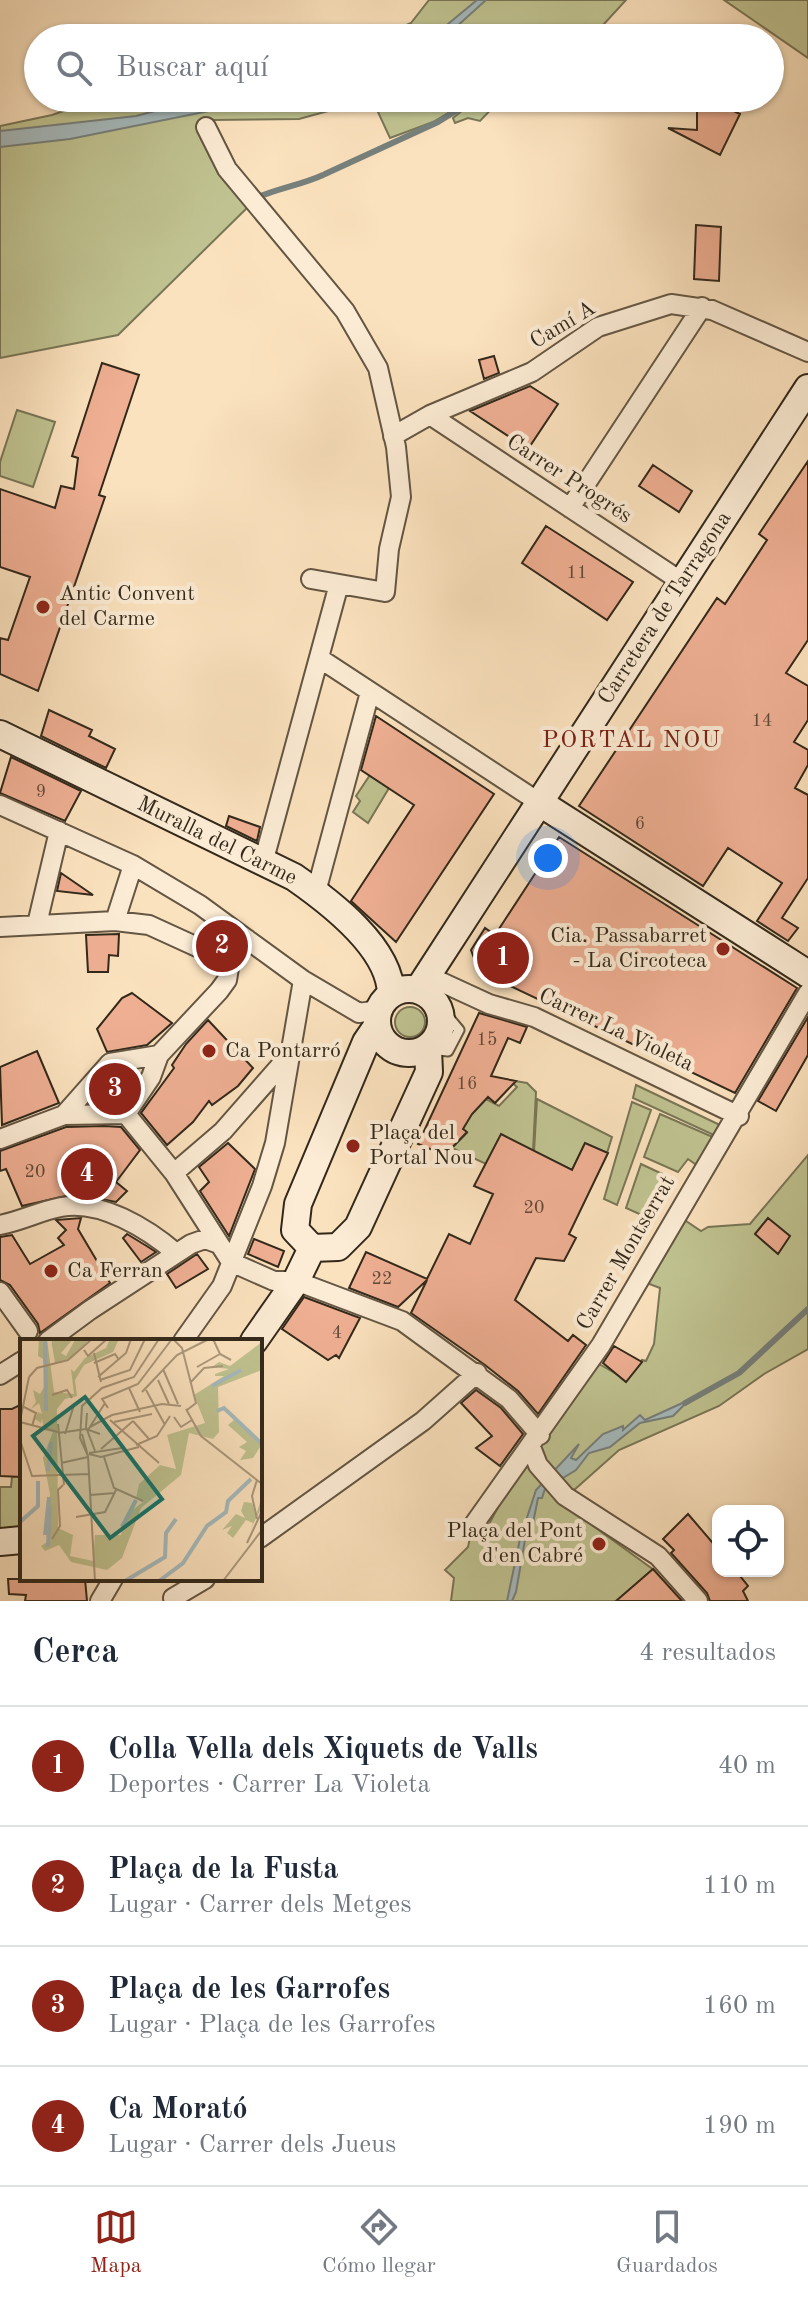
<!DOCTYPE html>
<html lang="es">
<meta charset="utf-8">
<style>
body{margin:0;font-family:"Old Standard TT",serif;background:#f6f6f7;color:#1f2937}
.controls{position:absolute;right:24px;bottom:24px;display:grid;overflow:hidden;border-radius:16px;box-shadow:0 2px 6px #0004}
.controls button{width:72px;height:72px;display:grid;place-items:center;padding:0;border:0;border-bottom:2px solid #e0e1e3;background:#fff;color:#1f2937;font:40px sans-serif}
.you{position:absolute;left:548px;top:858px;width:28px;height:28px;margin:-20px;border:6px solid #fff;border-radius:50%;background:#1a73e8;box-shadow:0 0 0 12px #1a73e833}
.badge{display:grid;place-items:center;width:52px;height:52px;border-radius:50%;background:#8f2418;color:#fff;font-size:26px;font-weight:700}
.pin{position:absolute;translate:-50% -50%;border:4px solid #fff;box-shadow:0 2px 8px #0006}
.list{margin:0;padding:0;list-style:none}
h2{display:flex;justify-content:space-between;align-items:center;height:104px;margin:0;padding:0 32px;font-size:34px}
h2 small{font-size:26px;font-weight:400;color:#747a83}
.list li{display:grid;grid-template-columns:52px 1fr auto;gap:24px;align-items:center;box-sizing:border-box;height:120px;padding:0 32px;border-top:2px solid #e0e1e3}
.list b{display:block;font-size:30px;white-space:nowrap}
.list p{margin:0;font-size:26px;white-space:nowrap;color:#747a83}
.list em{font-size:26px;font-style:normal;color:#747a83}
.icon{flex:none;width:44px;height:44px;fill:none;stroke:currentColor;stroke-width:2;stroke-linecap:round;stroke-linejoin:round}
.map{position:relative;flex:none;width:808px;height:1601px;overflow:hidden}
.search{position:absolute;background:#fff;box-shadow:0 2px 6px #0004;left:24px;right:24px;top:24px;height:88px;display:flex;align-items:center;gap:20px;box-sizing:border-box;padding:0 28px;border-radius:44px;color:#747a83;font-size:30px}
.sheet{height:584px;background:#fff}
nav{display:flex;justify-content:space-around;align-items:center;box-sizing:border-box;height:112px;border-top:2px solid #e0e1e3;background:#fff;font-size:22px;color:#747a83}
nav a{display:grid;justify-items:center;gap:4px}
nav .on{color:#8f2418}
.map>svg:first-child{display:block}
.green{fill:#c0c391;stroke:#797656;stroke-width:2}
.water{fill:#a5babd;stroke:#77807c;stroke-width:2}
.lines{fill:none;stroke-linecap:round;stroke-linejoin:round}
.stream{stroke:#77807c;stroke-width:6}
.building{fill:#efaf93;stroke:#32281a;stroke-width:2}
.lane-casing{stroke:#645643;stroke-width:13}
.street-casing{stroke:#645643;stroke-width:22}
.secondary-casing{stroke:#32281a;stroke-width:30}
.lane{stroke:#fcecd5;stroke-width:9}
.street{stroke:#fcecd5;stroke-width:18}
.secondary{stroke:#fcecd5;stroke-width:26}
.poi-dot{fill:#8f2418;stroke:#fcecd5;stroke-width:3}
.labels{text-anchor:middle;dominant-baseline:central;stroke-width:8;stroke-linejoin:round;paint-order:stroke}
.number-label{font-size:18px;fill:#614a38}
.street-label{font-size:22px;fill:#32281a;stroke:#fcecd5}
.poi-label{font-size:22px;fill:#32281a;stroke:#fcecd5;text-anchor:start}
.neighbourhood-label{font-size:24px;letter-spacing:2px;fill:#7a1f14;stroke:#fcecd5}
.inset-river{fill:none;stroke:#a5babd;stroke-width:4}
.inset-road{fill:none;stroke:#ab987c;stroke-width:2}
.view{fill:#0f766e;fill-opacity:0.15;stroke:#0f766e;stroke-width:4}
.inset-edge{fill:none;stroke:#32281a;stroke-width:4}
</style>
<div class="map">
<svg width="808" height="1601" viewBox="0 0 808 1601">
<rect width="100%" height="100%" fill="#fbe2be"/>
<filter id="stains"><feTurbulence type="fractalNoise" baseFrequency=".0025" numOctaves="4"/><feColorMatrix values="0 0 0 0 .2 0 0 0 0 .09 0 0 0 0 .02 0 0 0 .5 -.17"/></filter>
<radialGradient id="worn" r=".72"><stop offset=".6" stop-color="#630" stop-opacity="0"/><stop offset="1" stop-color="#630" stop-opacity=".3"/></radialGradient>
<path class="green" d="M429,0H626L604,24L582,38H376L411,23Z
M724,0H808V58Z
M101,98H473L433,122L390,138L372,99L299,119L211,120L251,204L118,335L0,358V126L52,115Z
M478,98H502L480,121L468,118L455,123L453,118Z
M17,410L55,422L33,487L0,476V462Z
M370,775L389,788L368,823L353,812L360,801L356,796Z
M395 1022a15 15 0 1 1 30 0a15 15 0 1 1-30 0Z
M509,1080L527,1083L536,1092L533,1151L486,1164L452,1148L467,1133L461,1126L486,1099L499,1106L517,1087Z
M636,1085L722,1126L716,1136L633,1098Z
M537,1099L612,1137L607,1153L585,1143L572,1170L534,1152Z
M632,1102L651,1110L617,1205L604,1199Z
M660,1114L715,1138L698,1166L688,1159L678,1172L644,1157Z
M808,1155V1349L764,1374L719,1406L619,1450L573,1491L592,1525L654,1570L618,1601H451L454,1578L445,1570L468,1547L471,1533L488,1526L511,1483L599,1364L627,1380L642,1360L646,1361L654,1344L660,1288L644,1282L680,1217L701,1231L708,1227L750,1224Z
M641,1164L673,1179L646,1217L626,1208Z
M22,1475V1530L0,1532V1487H11L12,1477Z"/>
<path class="water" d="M477,0H486L444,38H431Z
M204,98H273L70,139L0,147V131L136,116Z
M689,1400L673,1416L640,1423L610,1447L589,1453L576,1470L545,1489L542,1498H538L532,1528L526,1534L516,1592L512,1601H507L520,1539L536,1490L579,1444L571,1458L576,1460L603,1434L623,1426V1430L640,1415L645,1420Z"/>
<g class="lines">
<path class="stream" d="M590,38L602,29
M325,174L438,122L477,98
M256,198C279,188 301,185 323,175
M685,1403L739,1373L808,1309"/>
</g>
<path class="building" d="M697,98H707L740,114L720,155L668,128L697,130Z
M696,225L721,227L719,281L694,279Z
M494,356L499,373L484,379L479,360Z
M102,363L139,375L99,495L105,497L38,691L0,674V638L8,640L30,577L0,567V489L55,508L61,486L74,489L78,458L72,456Z
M530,386L558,404L528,449L470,411Z
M808,461V640L786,673L808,686V720L794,742L808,750V765L795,788L808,795V878L782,918L798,928L788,941L757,921L782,883L728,848L703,886L579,806L717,598L725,604L767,540L759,534Z
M653,465L692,491L679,512L639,486Z
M546,526L633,582L607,620L522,563Z
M49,710L92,730L89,736L115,749L106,768L41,736Z
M376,716L494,794L396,942L351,901L414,805L361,770Z
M11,757L81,791L65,821L0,793Z
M229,816L260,827L257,841L226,826Z
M559,837L797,988L735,1093L479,971L471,950L485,928L495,935Z
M61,873L93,895L57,891Z
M119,934L118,956L109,955L108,972H88L86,935Z
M132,993L172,1023L147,1045L107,1052L97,1029L122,998Z
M479,1013L527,1027L520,1043L508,1038L491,1076L516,1081L495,1103L488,1097L472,1114L463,1129L467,1132L445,1155L418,1144Z
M808,1017V1055L776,1111L758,1101Z
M208,1020L253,1068L238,1086L212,1105L209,1101L193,1122L167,1145L141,1113L174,1068L172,1065L186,1044Z
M37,1051L59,1103L2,1125L0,1067Z
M104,1126L121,1127L140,1150L116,1182L127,1191L116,1202L75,1194L22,1206L6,1169L0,1171V1151L66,1127Z
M501,1134L572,1170L585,1143L608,1153L569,1234L576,1238L564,1261L536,1258L515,1300L568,1341L573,1335L586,1345L538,1414L518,1391L485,1365L411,1313L427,1280L398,1307L349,1288L366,1252L427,1279L449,1234L470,1244L493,1194L474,1186Z
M228,1143L255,1169L229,1236L200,1191L209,1182L199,1167Z
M81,1218L78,1229L110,1283L40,1333L38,1324L10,1285L0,1280V1237L12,1235L30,1264L64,1245L58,1238L66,1230L56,1220Z
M768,1218L790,1236L778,1254L755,1234Z
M127,1234L145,1245L156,1252L141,1262L123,1238Z
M254,1239L284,1251L278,1267L248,1254Z
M197,1254L208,1269L176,1288L167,1274Z
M304,1297L360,1318L339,1358L336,1355L328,1360L282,1329Z
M614,1346L642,1362L626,1382L603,1363Z
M476,1390L501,1408L523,1434L500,1466L476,1448L492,1436L461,1403Z
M22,1404V1477L0,1476V1409H12Z
M688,1514L718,1549V1571H736L748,1586L743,1591L748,1601H710L707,1593L671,1553L674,1550L663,1539Z
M653,1569L682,1601H616Z
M8,1579H85L87,1601H25L26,1595L9,1594Z"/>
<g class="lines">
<defs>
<path id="lane" d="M429,1049L448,1051L459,1030L435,1001"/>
<path id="street" d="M206,127L227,169L345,311L378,368L396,447L401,497L389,549L385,592L311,579
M430,415L682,582
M393,436L430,415L532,372L598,327L671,304L712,310L808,352
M570,508L702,307
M319,658L537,801
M0,805L133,865L200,905L303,980L359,1013L378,1010
M263,863L339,584
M316,892L370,692
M115,921L133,865
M37,924L59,831
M0,927L115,921L149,925L230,962
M426,975L489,1004L534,1017L739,1116
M126,1114L174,1173L231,1262L274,1281H296L402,1321L509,1399L540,1435
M126,1114L151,1077L159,1055L219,991L227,980L230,962L247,939
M64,1115L110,1063L159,1055
M0,1139L64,1115L126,1114
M174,1173L223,1131L288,1057
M0,1225C21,1221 40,1211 61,1207C100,1199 148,1229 176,1253
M0,1292L28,1331
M48,1341L90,1310L191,1244L205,1239L219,1244
M183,1341L222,1286L262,1186L275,1143L303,980
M0,1375L22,1361
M531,1447L538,1465L565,1496L658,1556L698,1601
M472,1527L601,1345L808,993
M260,1538L423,1421L477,1373
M173,1598L205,1579
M100,1601L113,1579"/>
<path id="secondary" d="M0,734L294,877C330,902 390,947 391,994
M537,801L808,974
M377 1021a32 32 0 1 1 64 0a32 32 0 1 1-64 0Z
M418,990L808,388
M377,1026L366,1042L298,1204L295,1230L312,1248L338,1247L358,1227L429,1072L428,1049
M254,1341L296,1281L312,1248
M0,1542L22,1540"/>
</defs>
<use href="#lane" class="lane-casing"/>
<use href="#street" class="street-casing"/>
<use href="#secondary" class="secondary-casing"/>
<use href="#lane" class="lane"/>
<use href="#street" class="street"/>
<use href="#secondary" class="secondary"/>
</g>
<g class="poi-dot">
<circle cx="43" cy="607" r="8"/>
<circle cx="723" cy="949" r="8"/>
<circle cx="209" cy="1051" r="8"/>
<circle cx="353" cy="1146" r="8"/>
<circle cx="51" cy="1271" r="8"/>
<circle cx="599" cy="1544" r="8"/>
</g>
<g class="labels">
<g class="number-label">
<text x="577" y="573">11</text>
<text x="762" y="721">14</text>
<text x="41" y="792">9</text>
<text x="640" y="824">6</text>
<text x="487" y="1040">15</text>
<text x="467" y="1084">16</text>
<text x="35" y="1172">20</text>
<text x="534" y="1208">20</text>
<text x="382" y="1279">22</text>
<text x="337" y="1333">4</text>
</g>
<g class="street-label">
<text transform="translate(563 325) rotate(-31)">Camí A</text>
<text transform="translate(569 479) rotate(33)">Carrer Progrés</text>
<text transform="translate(665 608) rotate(-57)">Carretera de Tarragona</text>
<text transform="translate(217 841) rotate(26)">Muralla del Carme</text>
<text transform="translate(616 1030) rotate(25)">Carrer La Violeta</text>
<text transform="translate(626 1253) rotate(-60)">Carrer Montserrat</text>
</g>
<g class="poi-label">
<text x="59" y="594">Antic Convent<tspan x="59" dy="25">del Carme</tspan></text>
<text x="707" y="936" text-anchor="end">Cia. Passabarret<tspan x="707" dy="25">- La Circoteca</tspan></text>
<text x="225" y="1051">Ca Pontarró</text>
<text x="369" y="1133">Plaça del<tspan x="369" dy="25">Portal Nou</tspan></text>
<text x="67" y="1271">Ca Ferran</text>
<text x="583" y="1531" text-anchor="end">Plaça del Pont<tspan x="583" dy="25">d'en Cabré</tspan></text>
</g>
<g class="neighbourhood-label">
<text x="632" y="741">PORTAL NOU</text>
</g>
</g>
<g transform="translate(20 1339)">
<rect width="242" height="242" fill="#fbe2be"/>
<path d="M19,0H27L34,53L54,55L51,30L54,33L65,19L86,9L90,0H99L93,13L64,26L55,41L57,57L45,60L37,70L38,189L53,196L50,217L73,222L75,196H101L106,176L123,163L116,159L119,145L140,126L156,130L147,96L185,84L174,56L204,37H195V35L209,30L192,28L199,23L210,27L242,3V31L198,48L199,93L193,100L169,94L161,136L121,169L102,219L87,231L51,223L39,206L25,212L21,207L27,203L30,155L23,119L33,93L24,91L22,79L21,84L15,80L18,73L22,75L19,64L11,70L16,63L13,51L20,55L27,43L23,20L18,17ZM31,0L32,9V0H53L41,14L46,17L55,1L70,0L50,19L35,24ZM211,75L242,105L233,119L220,121L226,112L219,108L227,103L208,86L214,81ZM242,157V168L230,191L233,184L226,181L213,199L207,194L212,187L202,191L216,175L225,179L221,172L224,163L232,164L236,176Z" fill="#c0c391"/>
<path class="inset-river" d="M25,0L26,72M192,47L221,31M197,72L204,69L242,105M28,132L31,103M0,183L18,167V142M102,188L116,161M25,196L29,158M28,208L30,166M105,242L145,218L146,194L156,180M139,242L163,224L187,187L206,173L208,162L231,140"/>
<path class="inset-road" d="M153,0L162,9L176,64L167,71M193,0L200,15L211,21M64,11L68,17L87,0M74,14L81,43M74,24L95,15L99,21M177,28L200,15M143,30L158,65M9,38L17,29L48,21L72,0M78,38L106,14L111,0M80,41L110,31L125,0M138,41L149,65M170,44L184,29L203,27M109,49L120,73M126,51L145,86M122,53L157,16L189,0M32,56L47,51L52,59M0,66L16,74L12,87M88,69L82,60L118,45L152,0M166,70L181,97L242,145M67,74L66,88L75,112M92,76L142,65L161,67M154,78L161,88L172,81M90,81L139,124M0,82L9,38M113,82L129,100M0,83L38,93M94,83L132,75M38,85L44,146M70,88L92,76M68,91L85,64M38,94L66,90L80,95M45,95L54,66M62,95L68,117L60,99L62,67L82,49L114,38L139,0M0,101L12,137L69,135M116,106L137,97L150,77M81,110L113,82M69,114L102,109M69,115L81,118L119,108M68,117L75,242M84,118L94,149L123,162M41,124L68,118M70,156L95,154M56,178L85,173L96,151M237,180L232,157L237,141M32,200L40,187L38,151L43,146M227,204L242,172M203,242L242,191"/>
<path class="view" d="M65,58L142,160L90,199L13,97Z"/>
<rect width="242" height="242" class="inset-edge"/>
</g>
<rect width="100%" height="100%" filter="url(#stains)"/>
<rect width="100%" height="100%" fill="url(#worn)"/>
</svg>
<div class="controls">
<button><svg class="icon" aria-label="locate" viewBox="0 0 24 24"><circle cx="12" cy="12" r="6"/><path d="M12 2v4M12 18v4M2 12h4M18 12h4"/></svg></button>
</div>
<div class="you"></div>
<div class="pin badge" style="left:503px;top:958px">1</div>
<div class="pin badge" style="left:222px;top:946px">2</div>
<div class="pin badge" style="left:115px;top:1089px">3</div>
<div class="pin badge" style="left:87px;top:1174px">4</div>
<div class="search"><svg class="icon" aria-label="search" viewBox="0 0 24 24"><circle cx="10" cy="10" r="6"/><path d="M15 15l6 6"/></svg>Buscar aquí</div>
</div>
<section class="sheet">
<h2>Cerca<small>4 resultados</small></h2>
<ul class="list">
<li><span class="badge">1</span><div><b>Colla Vella dels Xiquets de Valls</b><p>Deportes · Carrer La Violeta</p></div><em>40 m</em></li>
<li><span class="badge">2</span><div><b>Plaça de la Fusta</b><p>Lugar · Carrer dels Metges</p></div><em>110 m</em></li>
<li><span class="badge">3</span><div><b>Plaça de les Garrofes</b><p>Lugar · Plaça de les Garrofes</p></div><em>160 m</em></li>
<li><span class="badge">4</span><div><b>Ca Morató</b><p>Lugar · Carrer dels Jueus</p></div><em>190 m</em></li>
</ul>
</section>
<nav>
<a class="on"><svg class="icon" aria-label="map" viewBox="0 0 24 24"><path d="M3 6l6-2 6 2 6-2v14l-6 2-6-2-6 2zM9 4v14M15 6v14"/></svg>Mapa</a>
<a><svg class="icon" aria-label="directions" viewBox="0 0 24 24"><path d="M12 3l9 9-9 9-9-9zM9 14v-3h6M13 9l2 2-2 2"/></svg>Cómo llegar</a>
<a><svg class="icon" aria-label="saved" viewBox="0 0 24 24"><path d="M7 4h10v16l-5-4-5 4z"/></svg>Guardados</a>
</nav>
